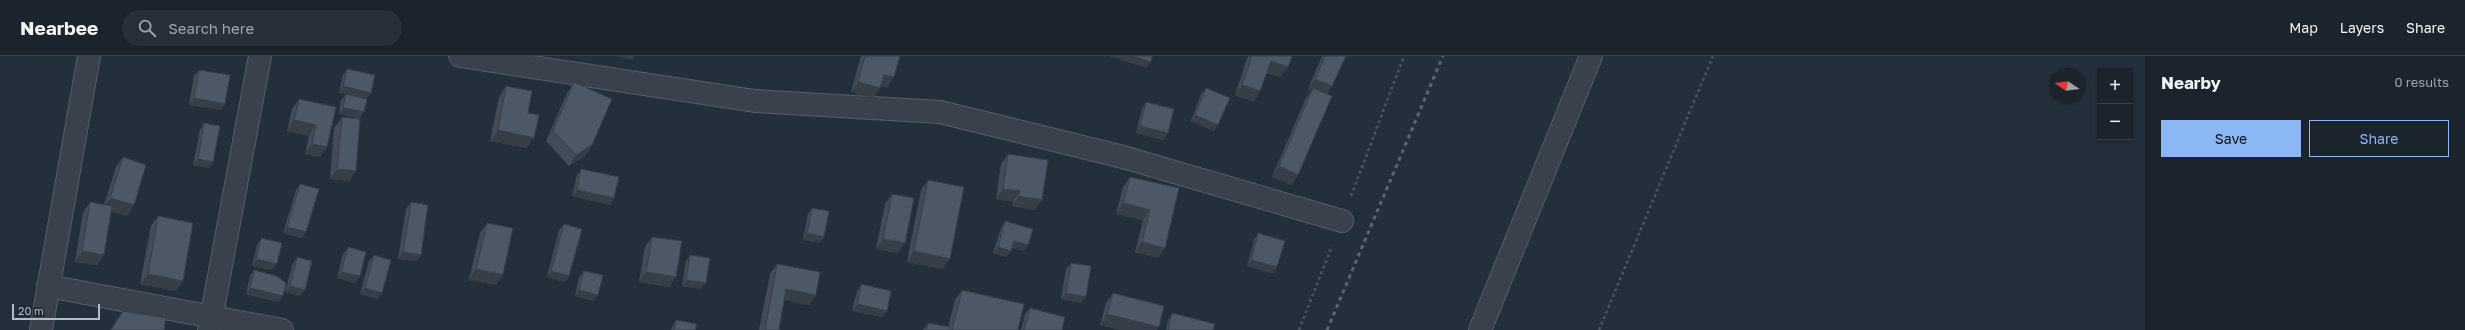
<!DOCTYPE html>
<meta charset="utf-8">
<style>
body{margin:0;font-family:"Golos Text",sans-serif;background:#282f39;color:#f1f3f6}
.controls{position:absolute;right:12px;top:12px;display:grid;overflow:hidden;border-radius:0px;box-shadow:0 1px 3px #0004}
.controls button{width:36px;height:36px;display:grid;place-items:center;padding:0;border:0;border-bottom:1px solid #394049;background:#1b232d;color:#f1f3f6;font:20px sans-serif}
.compass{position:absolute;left:2049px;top:12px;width:36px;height:36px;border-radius:50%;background:#1b232d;box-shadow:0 1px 3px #0004;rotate:283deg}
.scale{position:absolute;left:12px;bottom:10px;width:88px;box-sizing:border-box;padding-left:4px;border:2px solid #b3bbc7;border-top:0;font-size:11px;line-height:14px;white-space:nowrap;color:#b3bbc7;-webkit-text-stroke:3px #1d2631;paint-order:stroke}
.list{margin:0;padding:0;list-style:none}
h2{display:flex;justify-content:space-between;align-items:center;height:52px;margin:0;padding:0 16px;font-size:17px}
h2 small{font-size:13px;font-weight:400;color:#a0a4aa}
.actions{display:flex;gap:8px;padding:12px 16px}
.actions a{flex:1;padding:9px 0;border:1px solid #8bb7f5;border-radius:0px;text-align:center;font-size:14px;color:#8bb7f5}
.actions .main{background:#8bb7f5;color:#111}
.icon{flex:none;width:22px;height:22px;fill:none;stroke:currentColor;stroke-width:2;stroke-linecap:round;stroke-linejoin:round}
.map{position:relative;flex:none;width:2145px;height:274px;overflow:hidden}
header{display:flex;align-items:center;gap:24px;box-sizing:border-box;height:56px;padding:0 20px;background:#1b232d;border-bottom:1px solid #394049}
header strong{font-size:19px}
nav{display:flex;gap:22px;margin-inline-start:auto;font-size:14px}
.search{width:280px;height:36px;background:#282f39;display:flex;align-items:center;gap:10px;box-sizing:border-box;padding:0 14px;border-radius:22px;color:#a0a4aa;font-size:15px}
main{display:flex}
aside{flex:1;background:#1b232d}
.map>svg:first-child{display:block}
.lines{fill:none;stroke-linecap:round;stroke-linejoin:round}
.minor-casing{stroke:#565e6a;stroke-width:24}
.path{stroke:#44585a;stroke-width:2.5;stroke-dasharray:3 3;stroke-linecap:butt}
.minor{stroke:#38414c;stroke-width:22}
.rail{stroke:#5a6573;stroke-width:3;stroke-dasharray:4 4;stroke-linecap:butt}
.wall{fill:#424c59}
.shaded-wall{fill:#363e48}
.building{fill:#4d5867;stroke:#363e48}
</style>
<header>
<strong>Nearbee</strong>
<div class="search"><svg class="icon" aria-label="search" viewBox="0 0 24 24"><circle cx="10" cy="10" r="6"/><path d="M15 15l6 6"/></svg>Search here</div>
<nav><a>Map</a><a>Layers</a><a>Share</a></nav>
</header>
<main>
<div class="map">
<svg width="2145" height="274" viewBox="0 0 2145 274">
<rect width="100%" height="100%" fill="#242f3c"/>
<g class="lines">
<defs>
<path id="minor" d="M460,0L755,45L940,56L1123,101L1342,165
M48,230L282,274
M41,274L89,0
M209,274L260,0
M1480,274L1591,0"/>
</defs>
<use href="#minor" class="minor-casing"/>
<path class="path" d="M1351,140L1404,0
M1299,274L1332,190
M1599,274L1713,0"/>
<use href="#minor" class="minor"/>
<path class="rail" d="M1327,274L1443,0"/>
</g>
<path class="wall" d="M861,0H900L887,32L881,30L873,42L851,36Z
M1248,0H1292L1280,21L1267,17L1260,35L1253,46L1235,39Z
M1322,0H1346L1327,38L1298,119L1291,129L1272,121L1306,42L1311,35L1308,33Z
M347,13L371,37L366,43L339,58L341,44L346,38L339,37L343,19Z
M199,14L221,54L189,49L194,20Z
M574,26L592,89L585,100L569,110L546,85L567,37Z
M506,30L528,57L527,92L490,85L499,41Z
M1206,32L1218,69L1214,75L1191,65L1201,38Z
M299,43L336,51L327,91L320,101L305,98L309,80L287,75L292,53Z
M1146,46L1168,77L1163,84L1136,77L1142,53Z
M342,61L356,115L349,125L330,123L334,72Z
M204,67L213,106L209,112L193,109L200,74Z
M1008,98L1042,144L1035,154L1012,150L1013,146L996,143L1001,108Z
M123,101L134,149L127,160L111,155L97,209L75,206L83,157L90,146L104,149L116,111Z
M581,113L614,142L610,149L572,140L577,119Z
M1130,121L1179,132L1165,192L1158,202L1135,196L1143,164L1116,158L1123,131Z
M928,124L950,203L942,213L907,206L921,134Z
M300,128L302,182L283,177L296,134Z
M892,138L898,197L876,193L885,148Z
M411,146L421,199L416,205L398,203L406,153Z
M812,152L820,187L803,184L808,158Z
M158,160L183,225L176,235L140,228L151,170Z
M1005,165L1024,195L1012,192L1006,201L993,197L1001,172Z
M487,167L503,219L496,229L469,224L480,177Z
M564,168L569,220L565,226L547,221L559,174Z
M1258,177L1277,211L1273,217L1247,210L1254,184Z
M652,181L669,231L639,226L645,191Z
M261,182L272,214L252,210L257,189Z
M348,191L360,220L355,227L337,222L343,198Z
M374,199L382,237L377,243L360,238L369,205Z
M690,199L701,233L682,230L686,205Z
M297,201L300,240L285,236L293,207Z
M1071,207L1081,247L1061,243L1066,213Z
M777,208L816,239L809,249L784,244L779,274H759L770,218Z
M254,214L279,246L246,238L250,220Z
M584,215L594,245L575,240L579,221Z
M861,228L887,255L882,261L852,255L857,235Z
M962,234L1018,274H923L928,267L948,271L955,244Z
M1113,237L1157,274H1122L1100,269L1106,247Z
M1030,252L1062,274H1021L1025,258Z
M123,255L164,274H110Z
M1172,257L1213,274H1166L1168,264Z
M676,264L695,274H671L672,271Z"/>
<path class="shaded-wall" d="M616,0H635L632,4Z
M1109,0H1132L1151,6L1146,12Z
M1271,5L1288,11L1280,21L1264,15Z
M884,19L894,21L887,32L877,29Z
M1315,23L1332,30L1325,41L1313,32L1311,35L1308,33Z
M858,26L880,32L873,42L851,36Z
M1242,29L1260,35L1253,46L1235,39Z
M343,30L371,37L366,43L339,37Z
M194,42L225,48L221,54L189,49Z
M343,52L364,56L360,63L339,58Z
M1195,59L1218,69L1214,75L1191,65Z
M294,64L316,69L309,80L287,75Z
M1140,70L1168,77L1163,84L1136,77Z
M498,74L534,82L527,92L490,85Z
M312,88L327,91L320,101L305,98Z
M592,89L585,100L569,110L576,99Z
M198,103L213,106L209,112L193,109Z
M1279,110L1298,119L1291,129L1272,121Z
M337,113L356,115L349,125L330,123Z
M1003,133L1020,135L1013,146L996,143Z
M577,134L614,142L610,149L572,140Z
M1019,140L1042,144L1035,154L1012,150Z
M110,142L134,149L127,160L103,152Z
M1123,147L1150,154L1143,164L1116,158Z
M287,171L306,176L302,182L283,177Z
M807,177L824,181L820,187L803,184Z
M883,183L905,187L898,197L876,193Z
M1014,185L1028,189L1024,195L1009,191Z
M1142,186L1165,192L1158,202L1135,196Z
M998,191L1011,195L1006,201L993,197Z
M82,195L104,199L97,209L75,206Z
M914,195L950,203L942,213L907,206Z
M403,196L421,199L416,205L398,203Z
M256,203L277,208L272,214L252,210Z
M1251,204L1277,211L1273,217L1247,210Z
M476,213L503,219L496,229L469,224Z
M551,215L569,220L565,226L547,221Z
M341,216L360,220L355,227L337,222Z
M646,216L676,221L669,231L639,226Z
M148,218L183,225L176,235L140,228Z
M686,224L706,227L701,233L682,230Z
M290,230L305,234L300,240L285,236Z
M250,232L283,240L279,246L246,238Z
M365,232L382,237L377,243L360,238Z
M786,233L816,239L809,249L779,243Z
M579,234L598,239L594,245L575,240Z
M1066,237L1086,241L1081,247L1061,243Z
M857,248L887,255L882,261L852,255Z
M1107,258L1159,271L1157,274H1122L1100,269Z"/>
<path class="building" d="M865,0H900L894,21L884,19L880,32L858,26Z
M1132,0H1152L1151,6Z
M1252,0H1292L1288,11L1271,5L1260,35L1242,29Z
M1325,0H1346L1332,30L1315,23Z
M347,13L375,19L371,37L343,30Z
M199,14L230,19L225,48L194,42Z
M574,26L612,43L592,89L576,99L553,75Z
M506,30L532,35L528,57L539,59L534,82L498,74Z
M1206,32L1230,42L1218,69L1195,59Z
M1313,32L1332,40L1298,119L1279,110Z
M346,38L367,43L364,56L343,52Z
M299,43L336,51L327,91L312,88L316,69L294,64Z
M1146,46L1174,53L1168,77L1140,70Z
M342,61L360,63L356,115L337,113Z
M204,67L220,70L213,106L198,103Z
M1008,98L1048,104L1042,144L1019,140L1020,135L1003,133Z
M123,101L146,109L134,149L110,142Z
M581,113L619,121L614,142L577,134Z
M1130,121L1179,132L1165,192L1142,186L1150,154L1123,147Z
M928,124L964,131L950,203L914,195Z
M300,128L319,133L306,176L287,171Z
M892,138L914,142L905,187L883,183Z
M90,146L112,150L104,199L82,195Z
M411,146L428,149L421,199L403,196Z
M812,152L829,155L824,181L807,177Z
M158,160L193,167L183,225L148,218Z
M1005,165L1033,173L1028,189L1014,185L1011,195L998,191Z
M487,167L513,172L503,219L476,213Z
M564,168L582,173L569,220L551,215Z
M1258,177L1285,185L1277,211L1251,204Z
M652,181L682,185L676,221L646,216Z
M261,182L282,187L277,208L256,203Z
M348,191L366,196L360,220L341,216Z
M374,199L391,204L382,237L365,232Z
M690,199L710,202L706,227L686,224Z
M297,201L312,205L305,234L290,230Z
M1071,207L1091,210L1086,241L1066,237Z
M777,208L820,216L816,239L786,233L779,274H765Z
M254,214L277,220L286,227L283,240L250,232Z
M584,215L603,219L598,239L579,234Z
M861,228L891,235L887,255L857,248Z
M962,234L1024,248L1018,274H952Z
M1113,237L1164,250L1159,271L1107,258Z
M1030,252L1065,261L1062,274H1024Z
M123,255L166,262L164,274H111Z
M1172,257L1215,268L1213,274H1168Z
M676,264L697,268L695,274H674Z
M928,267L950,271L949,274H926Z"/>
</svg>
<div class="controls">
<button>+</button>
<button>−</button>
</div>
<svg class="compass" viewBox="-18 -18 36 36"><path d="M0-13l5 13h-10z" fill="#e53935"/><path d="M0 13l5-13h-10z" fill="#a0a4aa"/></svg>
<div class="scale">20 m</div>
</div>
<aside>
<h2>Nearby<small>0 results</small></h2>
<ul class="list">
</ul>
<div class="actions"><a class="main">Save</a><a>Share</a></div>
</aside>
</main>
